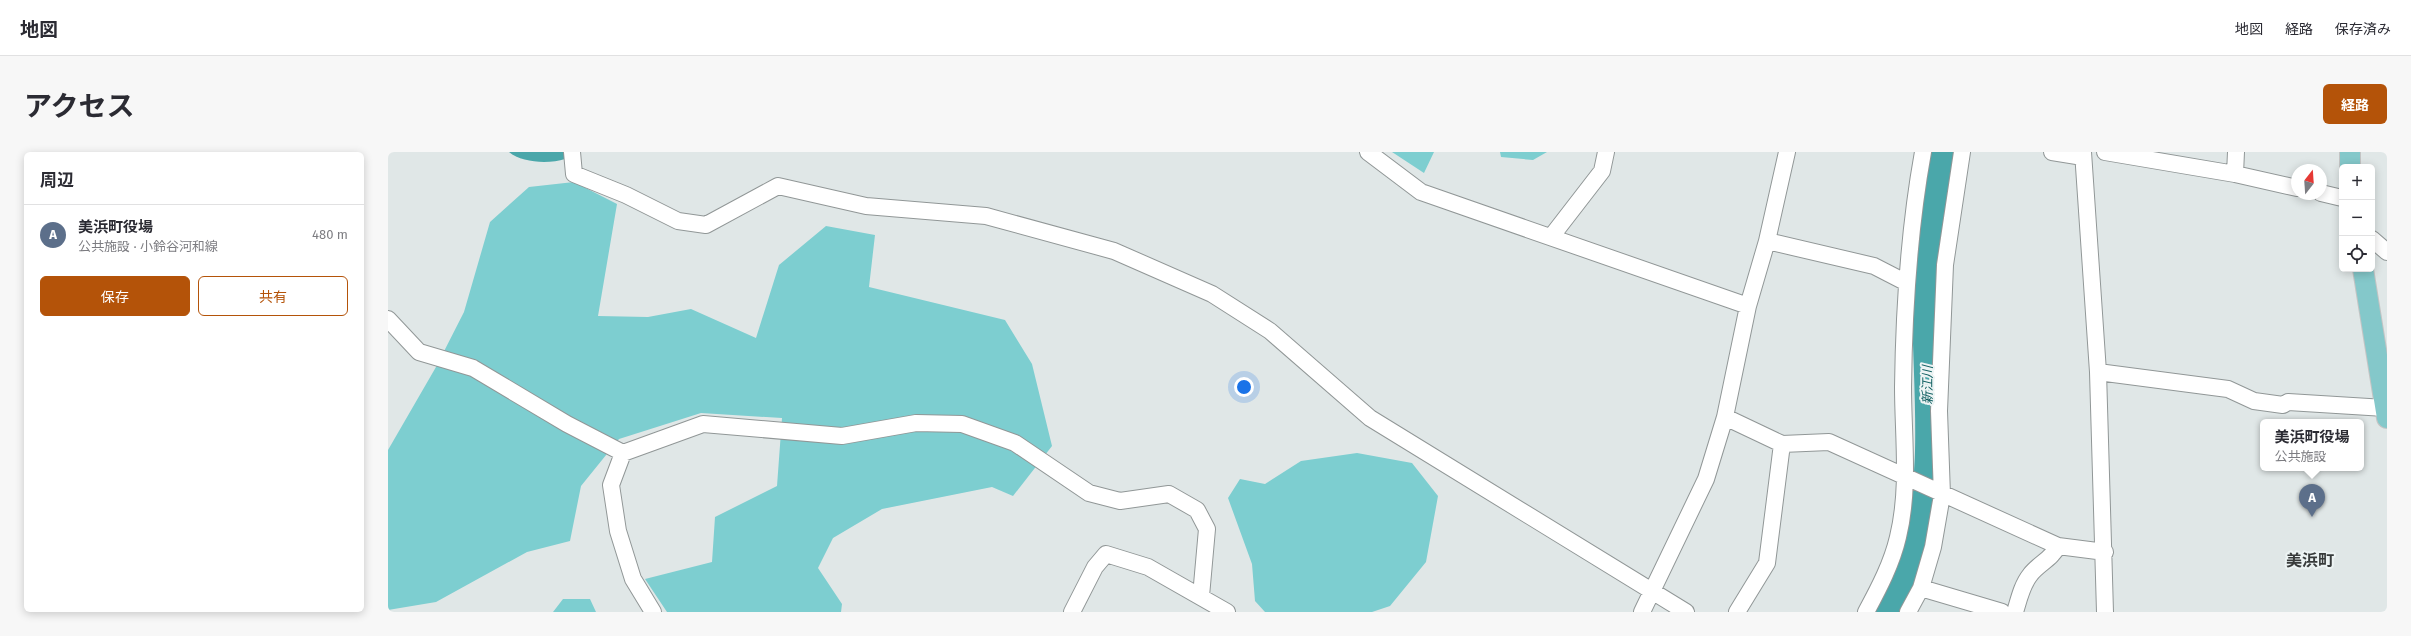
<!DOCTYPE html>
<html lang="ja">
<meta charset="utf-8">
<style>
body{margin:0;font-family:"Fira Sans","Noto Sans JP",sans-serif;background:#f7f7f7;color:#2b2b33}
.controls{position:absolute;right:12px;top:12px;display:grid;overflow:hidden;border-radius:6px;box-shadow:0 2px 10px #0003}
.controls button{width:36px;height:36px;display:grid;place-items:center;padding:0;border:0;border-bottom:1px solid #e1e1e2;background:#fff;color:#2b2b33;font:20px sans-serif}
.compass{position:absolute;left:1903px;top:12px;width:36px;height:36px;border-radius:50%;background:#fff;box-shadow:0 2px 10px #0003;rotate:17deg}
.you{position:absolute;left:856px;top:235px;width:14px;height:14px;margin:-10px;border:3px solid #fff;border-radius:50%;background:#1a73e8;box-shadow:0 0 0 6px #1a73e833}
.badge{display:grid;place-items:center;width:26px;height:26px;border-radius:50%;background:#b45309;color:#fff;font-size:13px;font-weight:700}
.pin{position:absolute;translate:-50% -33px;filter:drop-shadow(0 1px 2px #0008)}
.pin::after{content:'';position:absolute;top:21px;width:14px;height:12px;background:inherit;clip-path:polygon(0 0,100% 0,50% 100%)}
.popup{position:absolute;left:1872px;top:267px;width:104px;height:52px;box-sizing:border-box;display:grid;place-content:center;border-radius:6px;background:#fff;filter:drop-shadow(0 1px 3px #0005);font-size:13px;white-space:nowrap;color:#7c7c81}
.popup b{font-size:15px;color:#2b2b33}
.popup::after{content:'';position:absolute;left:50%;top:100%;margin-left:-8px;border:8px solid transparent;border-top-color:#fff}
.list{margin:0;padding:0;list-style:none}
h2{display:flex;justify-content:space-between;align-items:center;height:52px;margin:0;padding:0 16px;font-size:17px}
h2 small{font-size:13px;font-weight:400;color:#7c7c81}
.list li{display:grid;grid-template-columns:26px 1fr auto;gap:12px;align-items:center;box-sizing:border-box;height:60px;padding:0 16px;border-top:1px solid #e1e1e2}
.list b{display:block;font-size:15px;white-space:nowrap}
.list p{margin:0;font-size:13px;white-space:nowrap;color:#7c7c81}
.list em{font-size:13px;font-style:normal;color:#7c7c81}
.actions{display:flex;gap:8px;padding:12px 16px}
.actions a{flex:1;padding:9px 0;border:1px solid #b45309;border-radius:6px;text-align:center;font-size:14px;color:#b45309}
.actions .main{background:#b45309;color:#fff}
.icon{flex:none;width:22px;height:22px;fill:none;stroke:currentColor;stroke-width:2;stroke-linecap:round;stroke-linejoin:round}
.map{position:relative;flex:none;width:1999px;height:460px;overflow:hidden;border-radius:6px}
header{display:flex;align-items:center;gap:24px;box-sizing:border-box;height:56px;padding:0 20px;background:#fff;border-bottom:1px solid #e1e1e2}
header strong{font-size:19px}
nav{display:flex;gap:22px;margin-inline-start:auto;font-size:14px}
.intro{display:flex;align-items:center;justify-content:space-between;box-sizing:border-box;height:96px;padding:0 24px}
h1{margin:0;font-size:28px}
.button{padding:10px 18px;border-radius:6px;background:#b45309;color:#fff;font-size:14px;font-weight:700}
main{display:flex;gap:24px;padding:0 24px}
aside{flex:1;background:#fff;border-radius:6px;box-shadow:0 2px 10px #0003}
.map>svg:first-child{display:block}
.green{fill:#7dced0}
.water{fill:#4aa7aa}
.lines{fill:none;stroke-linecap:round;stroke-linejoin:round}
.river{stroke:#4aa7aa;stroke-width:27}
.minor-casing{stroke:#919797;stroke-width:18}
.major-casing{stroke:#c3c4c4;stroke-width:22}
.minor{stroke:#fff;stroke-width:16}
.major{stroke:#84c8ca;stroke-width:20}
.labels{text-anchor:middle;dominant-baseline:central;stroke-width:4;stroke-linejoin:round;paint-order:stroke}
.water-label{font-size:13px;font-style:italic;fill:#116062;stroke:#edf4f4}
.district-label{font-size:16px;font-weight:bold;fill:#383b3b;stroke:#edf4f4}
</style>
<header>
<strong>地図</strong>
<nav><a>地図</a><a>経路</a><a>保存済み</a></nav>
</header>
<div class="intro"><h1>アクセス</h1><a class="button">経路</a></div>
<main>
<aside>
<h2>周辺<small></small></h2>
<ul class="list">
<li><span class="badge" style="background:#5c6f8a">A</span><div><b>美浜町役場</b><p>公共施設 · 小鈴谷河和線</p></div><em>480 m</em></li>
</ul>
<div class="actions"><a class="main">保存</a><a>共有</a></div>
</aside>
<div class="map">
<svg width="1999" height="460" viewBox="0 0 1999 460">
<rect width="100%" height="100%" fill="#e0e7e7"/>
<path class="green" d="M1004,0H1046L1036,21Z
M1112,0H1159L1145,8L1113,5Z
M186,30L229,52L210,164L260,165L303,157L368,186L391,113L438,74L487,83L481,135L617,168L644,212L664,294L625,344L604,335L494,357L445,386L430,416L454,452L453,460H279L257,427L324,410L327,365L389,334L394,266L313,261L231,287L193,334L182,389L139,400L48,450L0,458V298L48,215L76,160L102,70L141,35Z
M969,301L1024,311L1050,344L1038,410L1002,454L984,460H877L867,449L864,412L840,346L852,327L877,332L913,309Z
M175,447H202L208,460H165Z"/>
<path class="water" d="M121,0H180L177,7C161,12 134,11 121,0Z"/>
<g class="lines">
<path class="river" d="M1496,460C1506,439 1521,417 1527,394C1551,314 1536,221 1538,138C1539,92 1547,45 1555,0"/>
<defs>
<path id="minor" d="M184,0L186,22L238,43L290,69L318,73L390,34L478,54L598,64L726,99L824,142L882,179L982,266L1298,460
M980,0L1033,40L1360,154
M1664,0L1695,5
M1695,0L1710,220L1717,460
M1717,0L1847,22L1909,36
M1847,22L1848,0
M1933,41L1954,46
M1163,85L1214,19L1218,0
M1984,87L1999,100
M1379,89L1486,114L1519,131
M0,167L31,200L85,216L179,272L235,301L315,272L454,284L528,271L574,272L627,291L701,341L732,349L781,342L809,358L819,377L813,444
M1710,220L1840,237L1866,249L1895,253L1900,250L1997,256
M1337,265L1394,292L1441,290L1670,394L1717,400
M235,301L223,333L230,379L245,427L265,460
M1533,436L1614,460
M684,460L707,415L718,402L760,415L839,460
M1254,460L1318,327L1337,265L1360,154L1379,89L1399,0
M1349,460L1379,411L1394,292
M1478,460C1491,436 1504,411 1510,385C1522,336 1515,284 1515,235C1516,156 1521,77 1535,0
M1520,460L1533,436L1545,395L1554,343L1551,259L1557,113L1574,0
M1627,460C1631,447 1634,433 1642,423C1650,412 1664,407 1670,394"/>
<path id="major" d="M1962,0V15
M1975,117L1999,266"/>
</defs>
<use href="#minor" class="minor-casing"/>
<use href="#major" class="major-casing"/>
<use href="#minor" class="minor"/>
<use href="#major" class="major"/>
</g>
<g class="labels">
<g class="water-label">
<text transform="translate(1539 233) rotate(-90)">新江川</text>
</g>
<g class="district-label">
<text x="1922" y="408">美浜町</text>
</g>
</g>
</svg>
<div class="controls">
<button>+</button>
<button>−</button>
<button><svg class="icon" aria-label="locate" viewBox="0 0 24 24"><circle cx="12" cy="12" r="6"/><path d="M12 2v4M12 18v4M2 12h4M18 12h4"/></svg></button>
</div>
<svg class="compass" viewBox="-18 -18 36 36"><path d="M0-13l5 13h-10z" fill="#e53935"/><path d="M0 13l5-13h-10z" fill="#7c7c81"/></svg>
<div class="you"></div>
<div class="pin badge" style="left:1924px;top:365px;background:#5c6f8a">A</div>
<div class="popup"><b>美浜町役場</b>公共施設</div>
</div>
</main>
